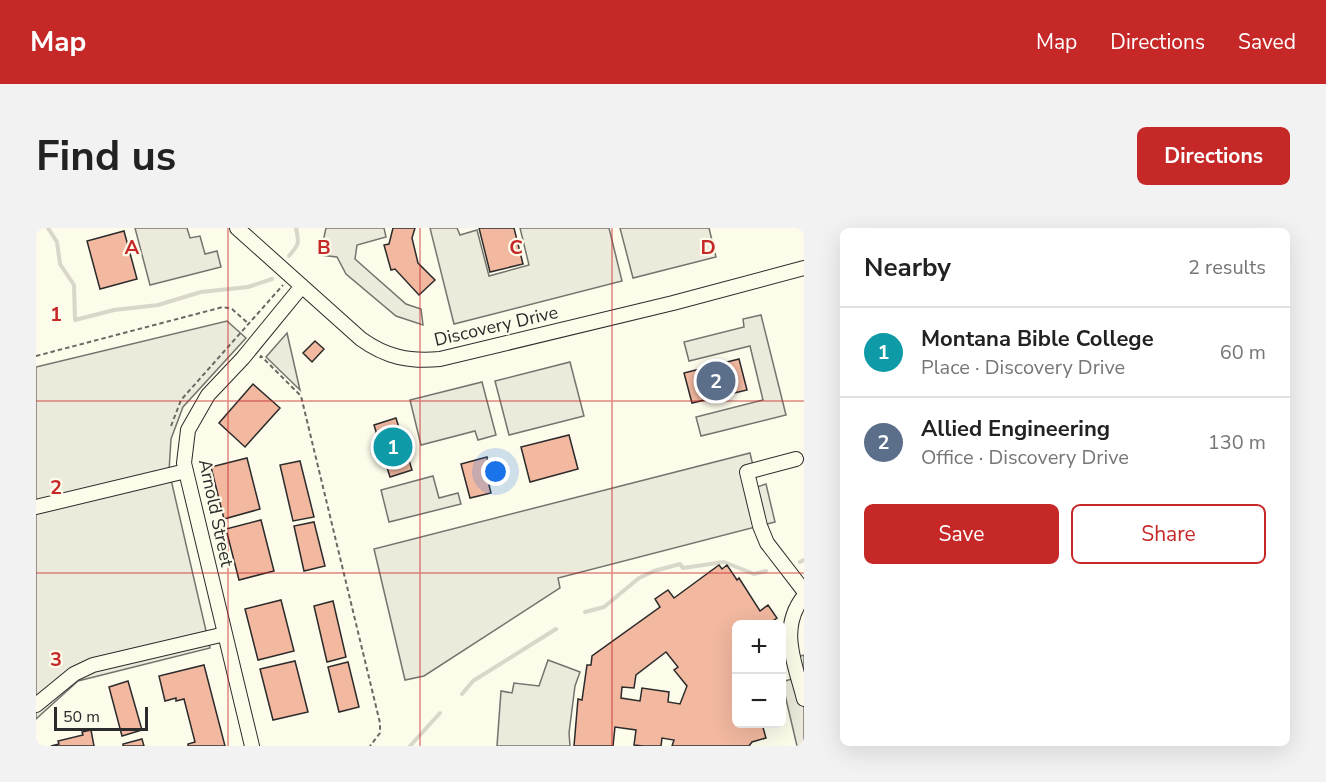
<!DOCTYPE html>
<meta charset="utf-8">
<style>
body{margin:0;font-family:"Nunito Sans",sans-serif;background:#f2f2f2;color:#222}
.controls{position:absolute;right:18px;bottom:18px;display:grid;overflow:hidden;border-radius:9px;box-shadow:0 6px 24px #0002}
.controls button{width:54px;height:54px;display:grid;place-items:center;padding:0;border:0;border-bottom:2px solid #e0e0e0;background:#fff;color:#222;font:30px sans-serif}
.scale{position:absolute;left:18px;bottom:15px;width:94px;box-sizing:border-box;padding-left:6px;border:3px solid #2b2b2b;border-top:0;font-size:16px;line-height:21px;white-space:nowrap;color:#2b2b2b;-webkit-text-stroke:4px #fdfbea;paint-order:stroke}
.you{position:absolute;left:460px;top:244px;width:21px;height:21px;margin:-15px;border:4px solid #fff;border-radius:50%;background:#1a73e8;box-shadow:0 0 0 9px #1a73e833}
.badge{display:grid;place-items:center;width:39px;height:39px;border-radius:50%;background:#c62828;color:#fff;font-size:20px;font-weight:700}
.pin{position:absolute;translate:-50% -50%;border:3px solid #fff;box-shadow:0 2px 6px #0006}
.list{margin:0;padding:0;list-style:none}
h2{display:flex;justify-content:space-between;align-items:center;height:78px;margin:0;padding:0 24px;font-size:26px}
h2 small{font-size:20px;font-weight:400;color:#767676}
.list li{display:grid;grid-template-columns:39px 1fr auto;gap:18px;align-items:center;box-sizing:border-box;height:90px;padding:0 24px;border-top:2px solid #e0e0e0}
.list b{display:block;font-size:22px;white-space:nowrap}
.list p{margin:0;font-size:20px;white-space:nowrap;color:#767676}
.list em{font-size:20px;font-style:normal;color:#767676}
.actions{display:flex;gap:12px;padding:18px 24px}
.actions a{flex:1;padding:14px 0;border:2px solid #c62828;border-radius:9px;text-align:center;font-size:21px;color:#c62828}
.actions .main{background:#c62828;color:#fff}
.map{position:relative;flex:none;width:768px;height:518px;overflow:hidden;border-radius:9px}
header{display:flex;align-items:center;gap:36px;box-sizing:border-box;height:84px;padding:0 30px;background:#c62828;color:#fff}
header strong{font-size:28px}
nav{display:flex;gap:33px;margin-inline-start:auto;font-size:21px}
.intro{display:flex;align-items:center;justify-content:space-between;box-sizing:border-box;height:144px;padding:0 36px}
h1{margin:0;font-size:42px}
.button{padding:15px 27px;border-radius:9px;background:#c62828;color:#fff;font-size:21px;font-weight:700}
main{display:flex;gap:36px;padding:0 36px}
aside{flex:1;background:#fff;border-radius:9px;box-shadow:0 6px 24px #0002}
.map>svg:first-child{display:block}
.green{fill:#ecebdb;stroke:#74746e;stroke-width:1.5}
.parking{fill:#eceadb;stroke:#74746e;stroke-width:1.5}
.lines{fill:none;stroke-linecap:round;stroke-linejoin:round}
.stream{stroke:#d8d7c9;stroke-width:4}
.building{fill:#f2b8a0;stroke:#2b2b2b;stroke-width:1.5;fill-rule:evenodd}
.minor-casing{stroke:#2b2b2b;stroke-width:16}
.path{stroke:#6a6964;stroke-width:2;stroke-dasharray:4.5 3;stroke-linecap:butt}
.minor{stroke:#fdfbea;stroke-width:14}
.grid{fill:none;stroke:#c62828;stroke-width:1.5;stroke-opacity:0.55}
.labels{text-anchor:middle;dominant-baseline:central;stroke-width:4.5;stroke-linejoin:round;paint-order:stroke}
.street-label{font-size:18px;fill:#2b2b2b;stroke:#fdfbea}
.grid-label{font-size:20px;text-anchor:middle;font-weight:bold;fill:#c62828;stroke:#fdfbea;stroke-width:4.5;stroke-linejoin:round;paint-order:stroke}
</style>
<header>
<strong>Map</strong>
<nav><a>Map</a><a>Directions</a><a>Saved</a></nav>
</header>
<div class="intro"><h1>Find us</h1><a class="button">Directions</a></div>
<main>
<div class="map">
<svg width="768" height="518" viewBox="0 0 768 518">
<rect width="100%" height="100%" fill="#fdfbea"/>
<path class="green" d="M191,93L210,110L147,179L135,211L133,243L174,420L42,453L0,491V139Z
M251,105L264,162L230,129Z"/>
<path class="parking" d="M99,0H151L154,10L164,8L169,26L181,23L185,39L114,57Z
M290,0H348L350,9L321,17L319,31L370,76L385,81L387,97L360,88L310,46L301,29L284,27Z
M394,0H421L424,7L441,2L453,48L493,37L484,0H573L586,53L418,96Z
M584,0H673L680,29L597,50Z
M725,87L750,187L665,208L660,189L727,172L714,118L653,133L648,114L708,99L707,91Z
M534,134L548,188L473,207L459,153Z
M446,154L460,207L442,212L439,203L385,217L374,172Z
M714,225L718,242L715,261L730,256L739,294L522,350L524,360L388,448L369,452L338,321Z
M397,248L403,270L422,265L425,276L353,294L345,262Z
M768,427V518H761L746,454L762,449L758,430Z
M512,432L544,444L539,458L533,505L534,518H461L465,463L476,465L478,455L503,458Z"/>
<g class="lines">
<path class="stream" d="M12,0L21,14L24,36L38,57L39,92L78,82L122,77L165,64L212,59L236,51
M253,28C264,15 263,15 260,0
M764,334L768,332
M549,384L568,379L603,350L618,343L644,336L647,340L688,334L718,346L730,343
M426,466L437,453L520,401
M374,518L404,485"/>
</g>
<path class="building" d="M357,0H379L376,10L382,35L399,52L383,67L359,41L355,42L348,17L353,16Z
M443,0H478L487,36L454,44Z
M88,3L101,51L64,61L51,13Z
M279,113L288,121L276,134L267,125Z
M703,131L711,162L656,175L648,145Z
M217,156L244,180L209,219L183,195Z
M360,190L376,242L354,249L338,197Z
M533,207L542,241L494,254L485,219Z
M451,229L452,236L461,234L466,253L453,257L455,265L434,270L425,236Z
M211,230L224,281L188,291L175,239Z
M264,233L278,289L257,293L244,237Z
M225,292L238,343L203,352L190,301Z
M278,294L289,338L268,343L258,298Z
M683,337L686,341L691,337L701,352L703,350L724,383L732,377L741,390L737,393L740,397H700V496H713L714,498L726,496L730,510L716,514L713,518H636L638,512L626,510L625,518H607L598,517L600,502L579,499L577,518H538L542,471L546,472L551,437H555L556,428L624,379L619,371L632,362L638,370ZM630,424L642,439L638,442L651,458L644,476L632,474L633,464L606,460L604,473L585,470L586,459L598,460L600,447Z
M245,372L258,423L222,432L209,381Z
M297,373L310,429L291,434L278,378Z
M259,433L272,484L237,492L224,441Z
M312,434L323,479L303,484L292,439Z
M168,437L189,518H152V516L159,514L148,471L140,473V470L129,473L123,448Z
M92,453L106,502L86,508L73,459Z
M55,502L58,518H15L23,516L22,513L47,507L46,504Z
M106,511L108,518H87V516Z"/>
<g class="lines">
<defs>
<path id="minor" d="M201,0L325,111C350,129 373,134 404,131L637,75L768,40
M760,231L711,244L724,298L731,315L768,363
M0,279L150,243
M768,368C742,401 759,435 768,471
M0,477L38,446L57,437L189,406
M216,518L148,235L152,202L172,167L207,130L266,58"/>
</defs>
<use href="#minor" class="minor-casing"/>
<path class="path" d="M0,128L187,79L196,81L213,96
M224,130L225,128L265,168L344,495V505L334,518
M135,198L145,172L247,57"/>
<use href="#minor" class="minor"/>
</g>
<path class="grid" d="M192,0V518M384,0V518M576,0V518M0,173H768M0,345H768"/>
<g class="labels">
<g class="street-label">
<text transform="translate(460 98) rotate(-13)">Discovery Drive</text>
<text transform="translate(180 285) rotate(78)">Arnold Street</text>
</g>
</g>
<g class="grid-label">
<text x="96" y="26">A</text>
<text x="288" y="26">B</text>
<text x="480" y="26">C</text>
<text x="672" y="26">D</text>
<text x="20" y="93">1</text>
<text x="20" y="266">2</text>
<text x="20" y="438">3</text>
</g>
</svg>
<div class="controls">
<button>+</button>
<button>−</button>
</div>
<div class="scale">50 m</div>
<div class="you"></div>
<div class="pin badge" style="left:357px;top:219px;background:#0f9aa8">1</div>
<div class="pin badge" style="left:680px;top:153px;background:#5c6f8a">2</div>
</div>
<aside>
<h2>Nearby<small>2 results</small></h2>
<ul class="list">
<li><span class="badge" style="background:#0f9aa8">1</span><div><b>Montana Bible College</b><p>Place · Discovery Drive</p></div><em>60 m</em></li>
<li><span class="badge" style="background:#5c6f8a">2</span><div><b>Allied Engineering</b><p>Office · Discovery Drive</p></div><em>130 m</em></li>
</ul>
<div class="actions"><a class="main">Save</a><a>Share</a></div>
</aside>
</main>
